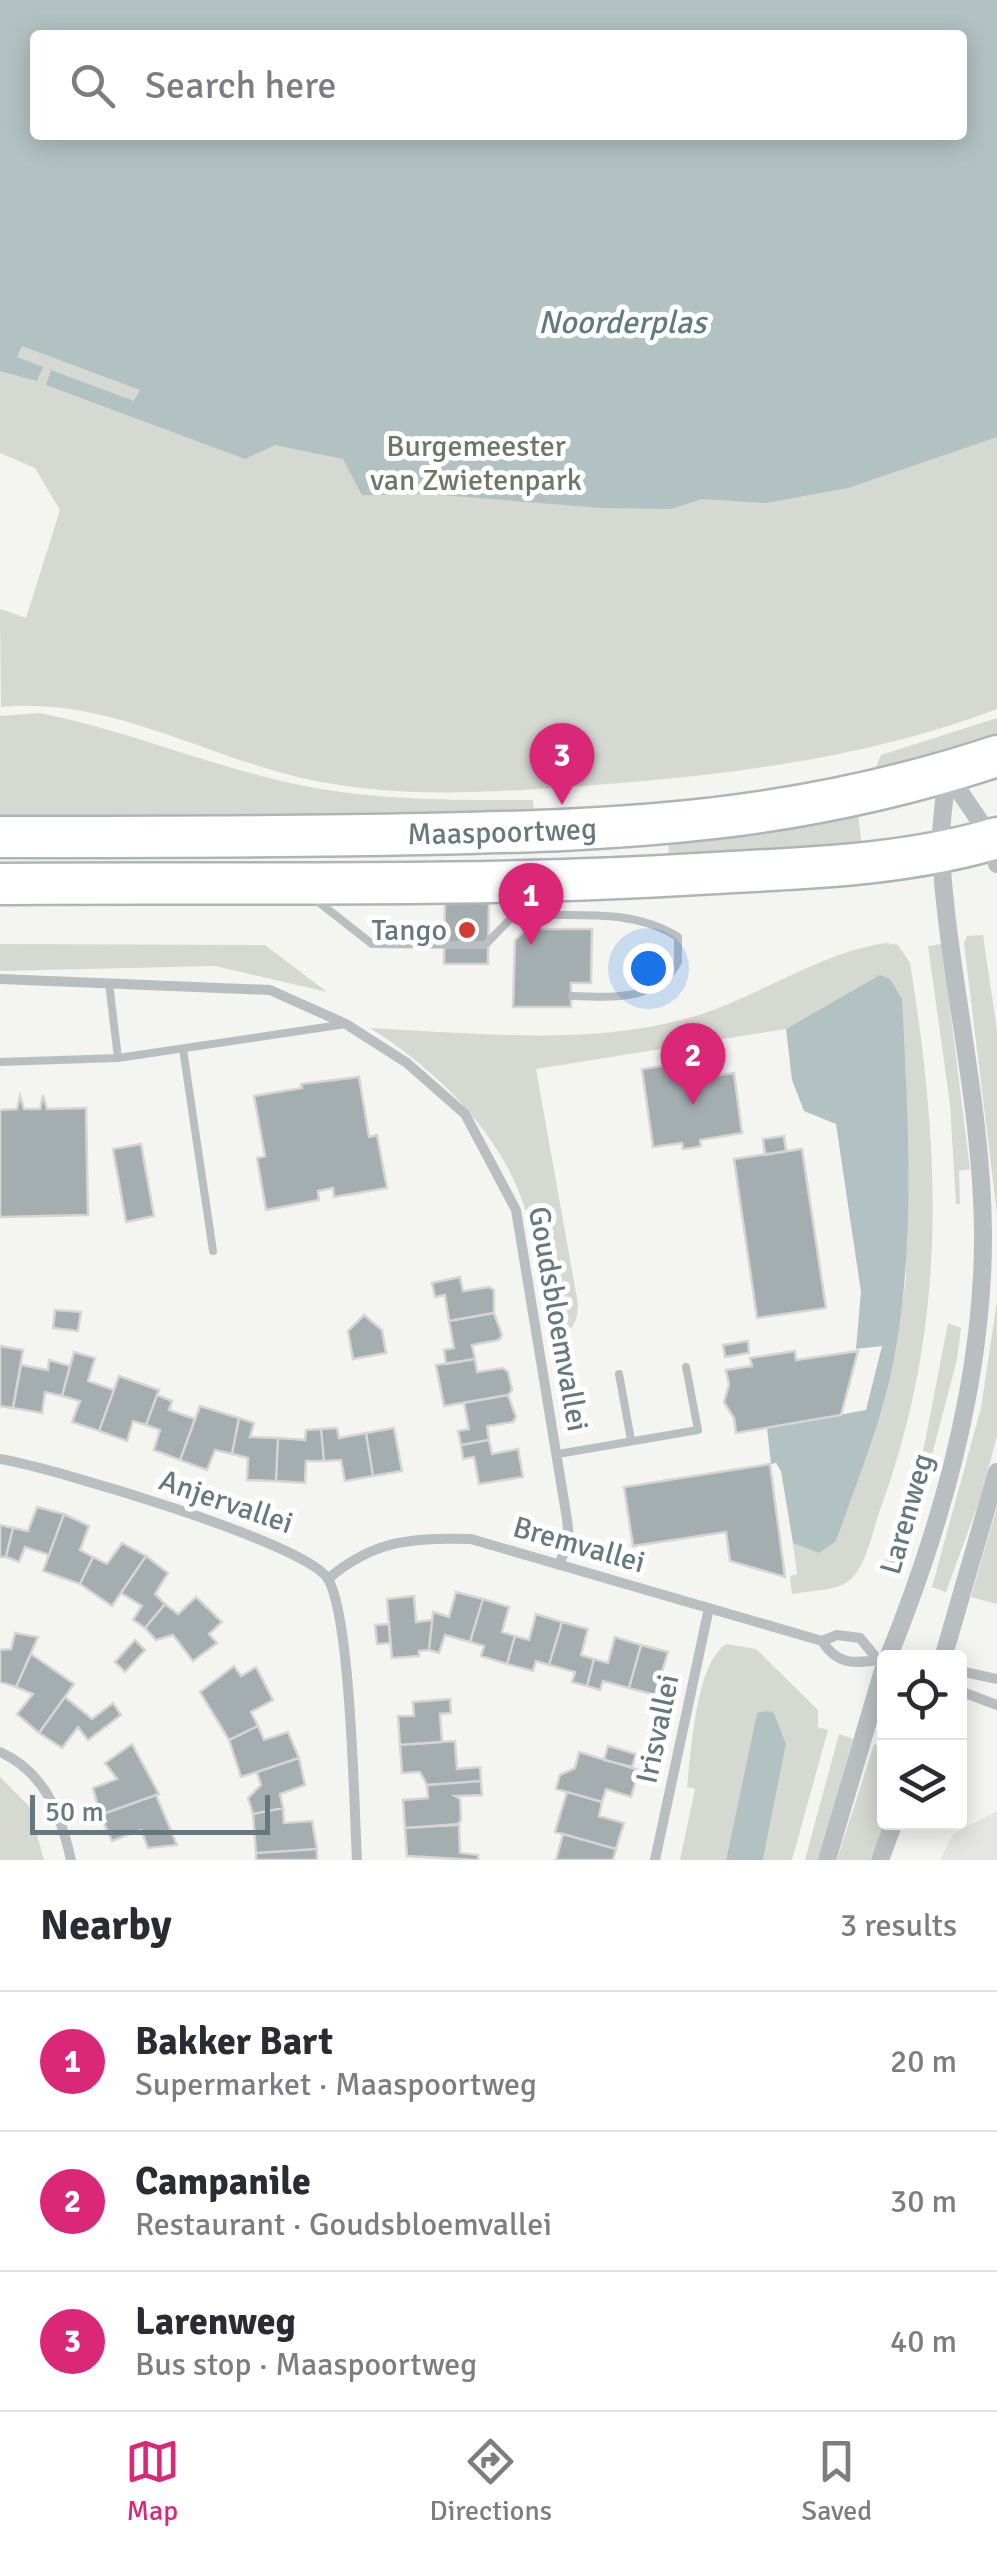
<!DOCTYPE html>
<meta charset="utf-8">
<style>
body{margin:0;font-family:Signika,sans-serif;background:#f2f2f3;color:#2b2b33}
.controls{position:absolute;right:30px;bottom:30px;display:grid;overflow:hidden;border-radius:10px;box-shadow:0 5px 25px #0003}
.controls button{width:90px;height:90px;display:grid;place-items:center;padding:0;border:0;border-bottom:2px solid #e1e1e2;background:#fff;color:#2b2b33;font:50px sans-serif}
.scale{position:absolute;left:30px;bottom:25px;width:240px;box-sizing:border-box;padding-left:10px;border:5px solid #66797f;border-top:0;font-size:28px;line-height:35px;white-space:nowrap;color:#66797f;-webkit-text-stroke:8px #fff;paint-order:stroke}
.you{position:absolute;left:648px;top:968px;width:35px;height:35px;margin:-25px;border:8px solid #fff;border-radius:50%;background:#1a73e8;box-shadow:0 0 0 15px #1a73e833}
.badge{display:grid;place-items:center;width:65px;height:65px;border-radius:50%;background:#db2777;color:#fff;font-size:32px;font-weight:700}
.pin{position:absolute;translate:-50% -82px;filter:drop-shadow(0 2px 5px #0008)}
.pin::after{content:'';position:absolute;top:52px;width:35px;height:30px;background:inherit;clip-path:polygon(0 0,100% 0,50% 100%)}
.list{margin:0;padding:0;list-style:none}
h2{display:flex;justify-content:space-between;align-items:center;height:130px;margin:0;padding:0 40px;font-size:42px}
h2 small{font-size:32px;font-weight:400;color:#7c7c81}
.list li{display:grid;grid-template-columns:65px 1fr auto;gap:30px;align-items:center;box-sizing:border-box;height:140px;padding:0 40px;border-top:2px solid #e1e1e2}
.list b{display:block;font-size:38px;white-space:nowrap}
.list p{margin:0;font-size:32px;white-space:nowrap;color:#7c7c81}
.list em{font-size:32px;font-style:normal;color:#7c7c81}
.icon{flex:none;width:55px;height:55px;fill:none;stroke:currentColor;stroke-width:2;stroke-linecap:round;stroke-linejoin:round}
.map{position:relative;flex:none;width:997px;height:1860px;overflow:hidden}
.search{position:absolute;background:#fff;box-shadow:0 5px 25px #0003;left:30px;right:30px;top:30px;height:110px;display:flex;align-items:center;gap:25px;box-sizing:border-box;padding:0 35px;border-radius:10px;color:#7c7c81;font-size:38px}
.sheet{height:550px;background:#fff}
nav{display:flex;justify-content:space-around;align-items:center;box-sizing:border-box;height:140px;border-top:2px solid #e1e1e2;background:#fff;font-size:28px;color:#7c7c81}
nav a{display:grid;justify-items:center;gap:5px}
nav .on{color:#db2777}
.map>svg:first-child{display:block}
.built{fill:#e5e5e4}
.green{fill:#d5d9d1;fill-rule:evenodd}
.water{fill:#b2c1c2;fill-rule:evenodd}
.building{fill:#a4adb0;stroke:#d6d5d4;stroke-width:2.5}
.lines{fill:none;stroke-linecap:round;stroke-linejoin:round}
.secondary-casing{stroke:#aeb5b7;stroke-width:45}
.service{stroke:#b9bfc1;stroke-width:8}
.minor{stroke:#b9bfc1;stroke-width:10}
.tertiary{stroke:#b9bfc1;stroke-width:18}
.secondary{stroke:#fff;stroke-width:40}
.poi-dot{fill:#d23a33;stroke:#fff;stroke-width:4}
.labels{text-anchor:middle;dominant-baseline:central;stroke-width:10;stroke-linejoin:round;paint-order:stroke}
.park-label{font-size:30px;fill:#6c7764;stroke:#fff}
.street-label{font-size:30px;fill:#66797f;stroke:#fff}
.poi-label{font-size:30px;fill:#66797f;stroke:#fff;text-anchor:end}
.water-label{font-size:32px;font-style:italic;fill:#627b7c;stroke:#fff}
</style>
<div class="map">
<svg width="997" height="1860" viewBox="0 0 997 1860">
<rect width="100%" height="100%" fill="#f4f4f1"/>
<path class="built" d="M997,1811V1860H940L953,1834Z"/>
<path class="green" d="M0,0H997V709C868,758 733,774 596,785C498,792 399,800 302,778C202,755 106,696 1,707L0,609L26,618L60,510L35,468L0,453ZM35,35H962V135H35Z
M40,713C125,730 205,764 290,783C371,801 451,800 533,800L534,814L0,828V716Z
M997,718V746L875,770L881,755Z
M857,807L862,847L668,863L669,837Z
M983,935L997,1031V1214L964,943L967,936Z
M886,943L898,945L910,963C941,1154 948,1325 880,1510C872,1531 866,1573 844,1584C830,1591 807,1591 792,1594L790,1576L797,1574L793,1543L836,1541L894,1360L906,1277V1071L880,976L786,1029L536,1069L578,1304C577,1326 572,1332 551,1337C542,1292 538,1244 522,1200C496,1128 434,1068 370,1028C474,1033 584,1046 685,1019C753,1001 819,952 886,943Z
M0,944L265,945L327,992L215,966L0,971Z
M942,944L970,1169L959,1171L960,1204H956L950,1104L928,946Z
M997,1301V1436L980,1499L946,1592L932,1587L981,1408Z
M948,1323L961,1328L957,1359L900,1578L881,1573L924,1447Z
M997,1506V1604L971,1597Z
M726,1644L756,1649L818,1710V1727L828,1730L792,1860H763L786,1744L774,1713H757L726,1860H680L695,1789L687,1787C692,1751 695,1665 726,1644Z
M839,1734L853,1739L818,1860H805Z
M874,1744L884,1748L885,1823L870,1860H837Z
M0,1777L29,1806L44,1860H0Z"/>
<path class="water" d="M0,0H997V437L848,488L766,503L702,499L671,509L602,508L429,494L362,495L343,459L275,445L245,459L46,385L51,370L134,401L140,390L22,346L17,357L43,367L37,381L0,371ZM35,35H962V135H35Z
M880,975L890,979L902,999C908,1117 916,1242 894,1359C882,1421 857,1481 836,1541L819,1553L793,1543L781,1471L776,1463L771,1464L767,1428L866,1410L882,1346L856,1349L861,1292L836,1124L804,1111L792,1080L786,1029Z
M767,1711L774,1713L786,1744L763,1860H726L757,1713Z"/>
<path class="building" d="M445,899H489L488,964H444Z
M527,929H592L591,983H571V1007H513L515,940Z
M687,1049L689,1062L699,1061L702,1077L734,1073L742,1133L700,1140L701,1146L692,1148L683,1149L682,1143L653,1147L642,1069L669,1065L667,1052Z
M359,1077L369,1137L377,1135L387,1188L334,1197L333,1188L318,1191L319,1200L266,1210L257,1158L265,1156L254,1096L302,1088L301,1084Z
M43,1095L47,1109L86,1108L88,1215L0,1217V1110L17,1109L20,1096L24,1109H40Z
M784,1136L786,1151L765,1155L763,1139Z
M141,1144L154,1216L126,1222L113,1149Z
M802,1149L826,1308L757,1318L734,1159Z
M460,1277L463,1291L489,1287L494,1290V1313L449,1321L445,1295L435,1297L432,1283Z
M55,1310L81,1312L78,1331L53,1328Z
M494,1313L502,1335L499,1340L472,1345L475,1359L446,1364L444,1350L454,1348L449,1321Z
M364,1315L382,1330L386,1353L353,1359L348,1331Z
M748,1341L749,1353L725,1357L723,1345Z
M0,1346L23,1350L13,1408L0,1406Z
M795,1351L796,1360L858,1351L841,1415L736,1433L734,1418L724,1402L729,1385L726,1370L752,1366L750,1358Z
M74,1352L95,1358L88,1381L114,1390L99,1431L72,1422L80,1401L62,1396Z
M475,1359L477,1372L503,1368L508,1372L512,1390L508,1395L444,1406L436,1365Z
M49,1360L70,1366L62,1396L45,1392L42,1413L13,1408L21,1365L48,1370Z
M119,1376L159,1390L146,1425L133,1421L127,1441L99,1431Z
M157,1395L172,1401L169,1410L195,1419L180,1460L154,1450L160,1430L146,1425Z
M508,1395L516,1417L513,1422L487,1426L489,1440L461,1445L458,1431L469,1429L464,1403Z
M200,1406L239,1418L232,1454L215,1450L207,1470L180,1460Z
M239,1418L254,1423L250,1437L278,1438L276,1481L247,1480L248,1458L232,1454Z
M337,1428L339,1438L366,1433L373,1476L345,1481L341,1460L324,1461L321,1429Z
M394,1428L402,1471L373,1476L366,1433Z
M321,1429L324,1461H306L305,1483L276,1481L278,1438L305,1440L306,1430Z
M489,1440L492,1454L518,1449L523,1477L479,1484L474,1457L463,1459L461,1445Z
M770,1464L785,1577L730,1561L726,1532L633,1546L624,1487Z
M37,1507L64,1514L49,1555L25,1547L19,1562L6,1557L13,1528L28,1531Z
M64,1514L89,1526L80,1550L93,1557L80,1584L43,1571Z
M0,1525L13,1528L6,1557H0Z
M122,1543L146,1556L112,1606L80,1584L93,1557L107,1564Z
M146,1556L168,1573L155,1594L165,1604L145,1628L133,1620L142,1606L121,1593Z
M456,1592L483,1599L470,1642L445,1635L439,1653L429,1650L433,1612L449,1617Z
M414,1596L416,1622L432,1620L429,1650L419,1651V1656L392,1658L387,1599Z
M196,1597L222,1622L209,1634L217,1643L193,1661L173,1635L156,1640L145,1628L165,1604L178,1614Z
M483,1599L509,1607L502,1632L515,1636L507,1664L481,1656L484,1646L470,1642Z
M536,1614L562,1622L549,1665L536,1661L533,1671L507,1664L515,1636L529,1640Z
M562,1622L588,1629L581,1655L594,1659L587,1686L572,1682L575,1672L549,1665Z
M389,1624L390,1643L377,1644L375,1625Z
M15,1633L38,1637L16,1687L0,1682V1650L11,1649Z
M615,1637L641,1645L629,1688L603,1681L600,1690L587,1686L594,1659L608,1663Z
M135,1640L145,1650L125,1672L115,1662Z
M641,1645L668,1652L655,1695L629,1688Z
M31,1654L74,1684L39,1733L17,1714L33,1694L16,1687Z
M234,1666L241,1676L256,1667L273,1700L251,1712L258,1726L229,1740L200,1692Z
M65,1697L92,1719L113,1703L121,1715L88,1740L78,1727L62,1748L39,1733Z
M450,1699L451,1713L440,1714L442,1742L400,1745L398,1716H414L413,1702Z
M258,1726L264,1740L288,1732L299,1758L241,1777L229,1740Z
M455,1741L457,1769L480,1767L481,1781L427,1785L420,1772L402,1773L400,1745Z
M132,1744L159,1794L100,1815L93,1788L117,1779L105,1763Z
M608,1746L636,1754L632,1767L604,1760Z
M579,1752L639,1770L631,1797L606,1789L602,1802L556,1789L560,1775L575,1768Z
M299,1758L305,1785L280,1794L283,1808L253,1814L248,1798L261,1785L257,1772Z
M481,1781L482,1795L455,1796L460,1799L461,1820L457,1825L405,1828L403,1800L428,1798L427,1785Z
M567,1792L602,1802L599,1816L624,1823L616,1849L555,1832Z
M156,1795L177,1845L148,1848L141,1830L112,1841L100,1815Z
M283,1808L284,1823L312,1821L317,1849L256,1853L253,1814Z
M459,1824L460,1853L478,1855V1860L407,1856L405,1828Z
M563,1834L616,1849L613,1860H556Z
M317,1849V1860H256V1853Z"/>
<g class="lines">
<defs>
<g id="secondary">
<path id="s1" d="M0,837C141,837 282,837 423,834C630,830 798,822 997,756"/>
<path d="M0,884C232,882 465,888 697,874C798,868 899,867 997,838"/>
</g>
</defs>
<use href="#secondary" class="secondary-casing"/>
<path class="service" d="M316,900L372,944L485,945L514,915H528L543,893
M528,915C579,916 634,909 678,937V962C657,1002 612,997 572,996
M109,983L118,1058
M183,1049L213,1251
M0,1062L118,1058L346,1024
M619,1374L631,1440
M558,1454L698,1430L686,1367"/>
<path class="minor" d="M0,979L270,990L346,1024L407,1063L465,1114L516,1210L567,1519L569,1539L559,1565
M0,1459C50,1467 307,1543 328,1579C351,1618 354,1806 357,1860
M328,1579C373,1540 414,1537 471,1539L822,1641L837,1635L860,1638L878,1660
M822,1641C838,1666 855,1663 881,1660
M960,1671L997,1679
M960,1691L997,1705
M0,1752C45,1772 61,1815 71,1860
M655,1860L709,1608"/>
<path class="tertiary" d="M947,773L992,839L997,864
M888,1658C942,1525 984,1376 983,1232C982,1105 949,981 941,856C939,829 945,800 947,773
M943,1658L997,1472
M827,1860L884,1667
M880,1860L894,1822"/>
<use href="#secondary" class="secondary"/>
</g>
<circle class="poi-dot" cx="467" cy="930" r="10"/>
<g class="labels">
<g class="park-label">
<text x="476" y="446">Burgemeester<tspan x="476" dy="34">van Zwietenpark</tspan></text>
</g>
<g class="street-label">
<text stroke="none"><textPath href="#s1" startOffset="502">Maaspoortweg</textPath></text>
<text transform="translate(558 1319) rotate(80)">Goudsbloemvallei</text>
<text transform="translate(226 1502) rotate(19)">Anjervallei</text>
<text transform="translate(907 1514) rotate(-74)">Larenweg</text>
<text transform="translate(579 1545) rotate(16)">Bremvallei</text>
<text transform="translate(658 1729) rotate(-78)">Irisvallei</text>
</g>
<g class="poi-label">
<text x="447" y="930">Tango</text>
</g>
<g class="water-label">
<text x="622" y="322">Noorderplas</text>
</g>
</g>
</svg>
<div class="controls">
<button><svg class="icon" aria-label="locate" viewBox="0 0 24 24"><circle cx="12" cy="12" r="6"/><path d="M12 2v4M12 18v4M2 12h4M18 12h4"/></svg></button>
<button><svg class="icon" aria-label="layers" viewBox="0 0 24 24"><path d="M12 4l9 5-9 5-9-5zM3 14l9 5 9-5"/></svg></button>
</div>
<div class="scale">50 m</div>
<div class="you"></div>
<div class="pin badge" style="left:531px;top:945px">1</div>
<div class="pin badge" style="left:693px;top:1105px">2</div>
<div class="pin badge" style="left:562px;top:805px">3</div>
<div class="search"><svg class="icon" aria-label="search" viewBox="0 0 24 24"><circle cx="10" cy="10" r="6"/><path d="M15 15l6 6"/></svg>Search here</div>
</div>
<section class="sheet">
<h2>Nearby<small>3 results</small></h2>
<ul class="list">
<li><span class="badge">1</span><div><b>Bakker Bart</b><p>Supermarket · Maaspoortweg</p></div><em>20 m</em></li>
<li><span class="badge">2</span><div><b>Campanile</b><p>Restaurant · Goudsbloemvallei</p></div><em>30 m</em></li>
<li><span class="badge">3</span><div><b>Larenweg</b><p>Bus stop · Maaspoortweg</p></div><em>40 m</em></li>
</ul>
</section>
<nav>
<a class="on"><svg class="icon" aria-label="map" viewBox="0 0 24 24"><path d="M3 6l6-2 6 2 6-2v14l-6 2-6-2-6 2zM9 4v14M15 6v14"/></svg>Map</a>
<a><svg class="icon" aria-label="directions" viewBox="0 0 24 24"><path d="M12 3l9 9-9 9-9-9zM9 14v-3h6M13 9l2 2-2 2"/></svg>Directions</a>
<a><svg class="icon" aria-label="saved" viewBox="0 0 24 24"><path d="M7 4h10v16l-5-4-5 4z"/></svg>Saved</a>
</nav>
